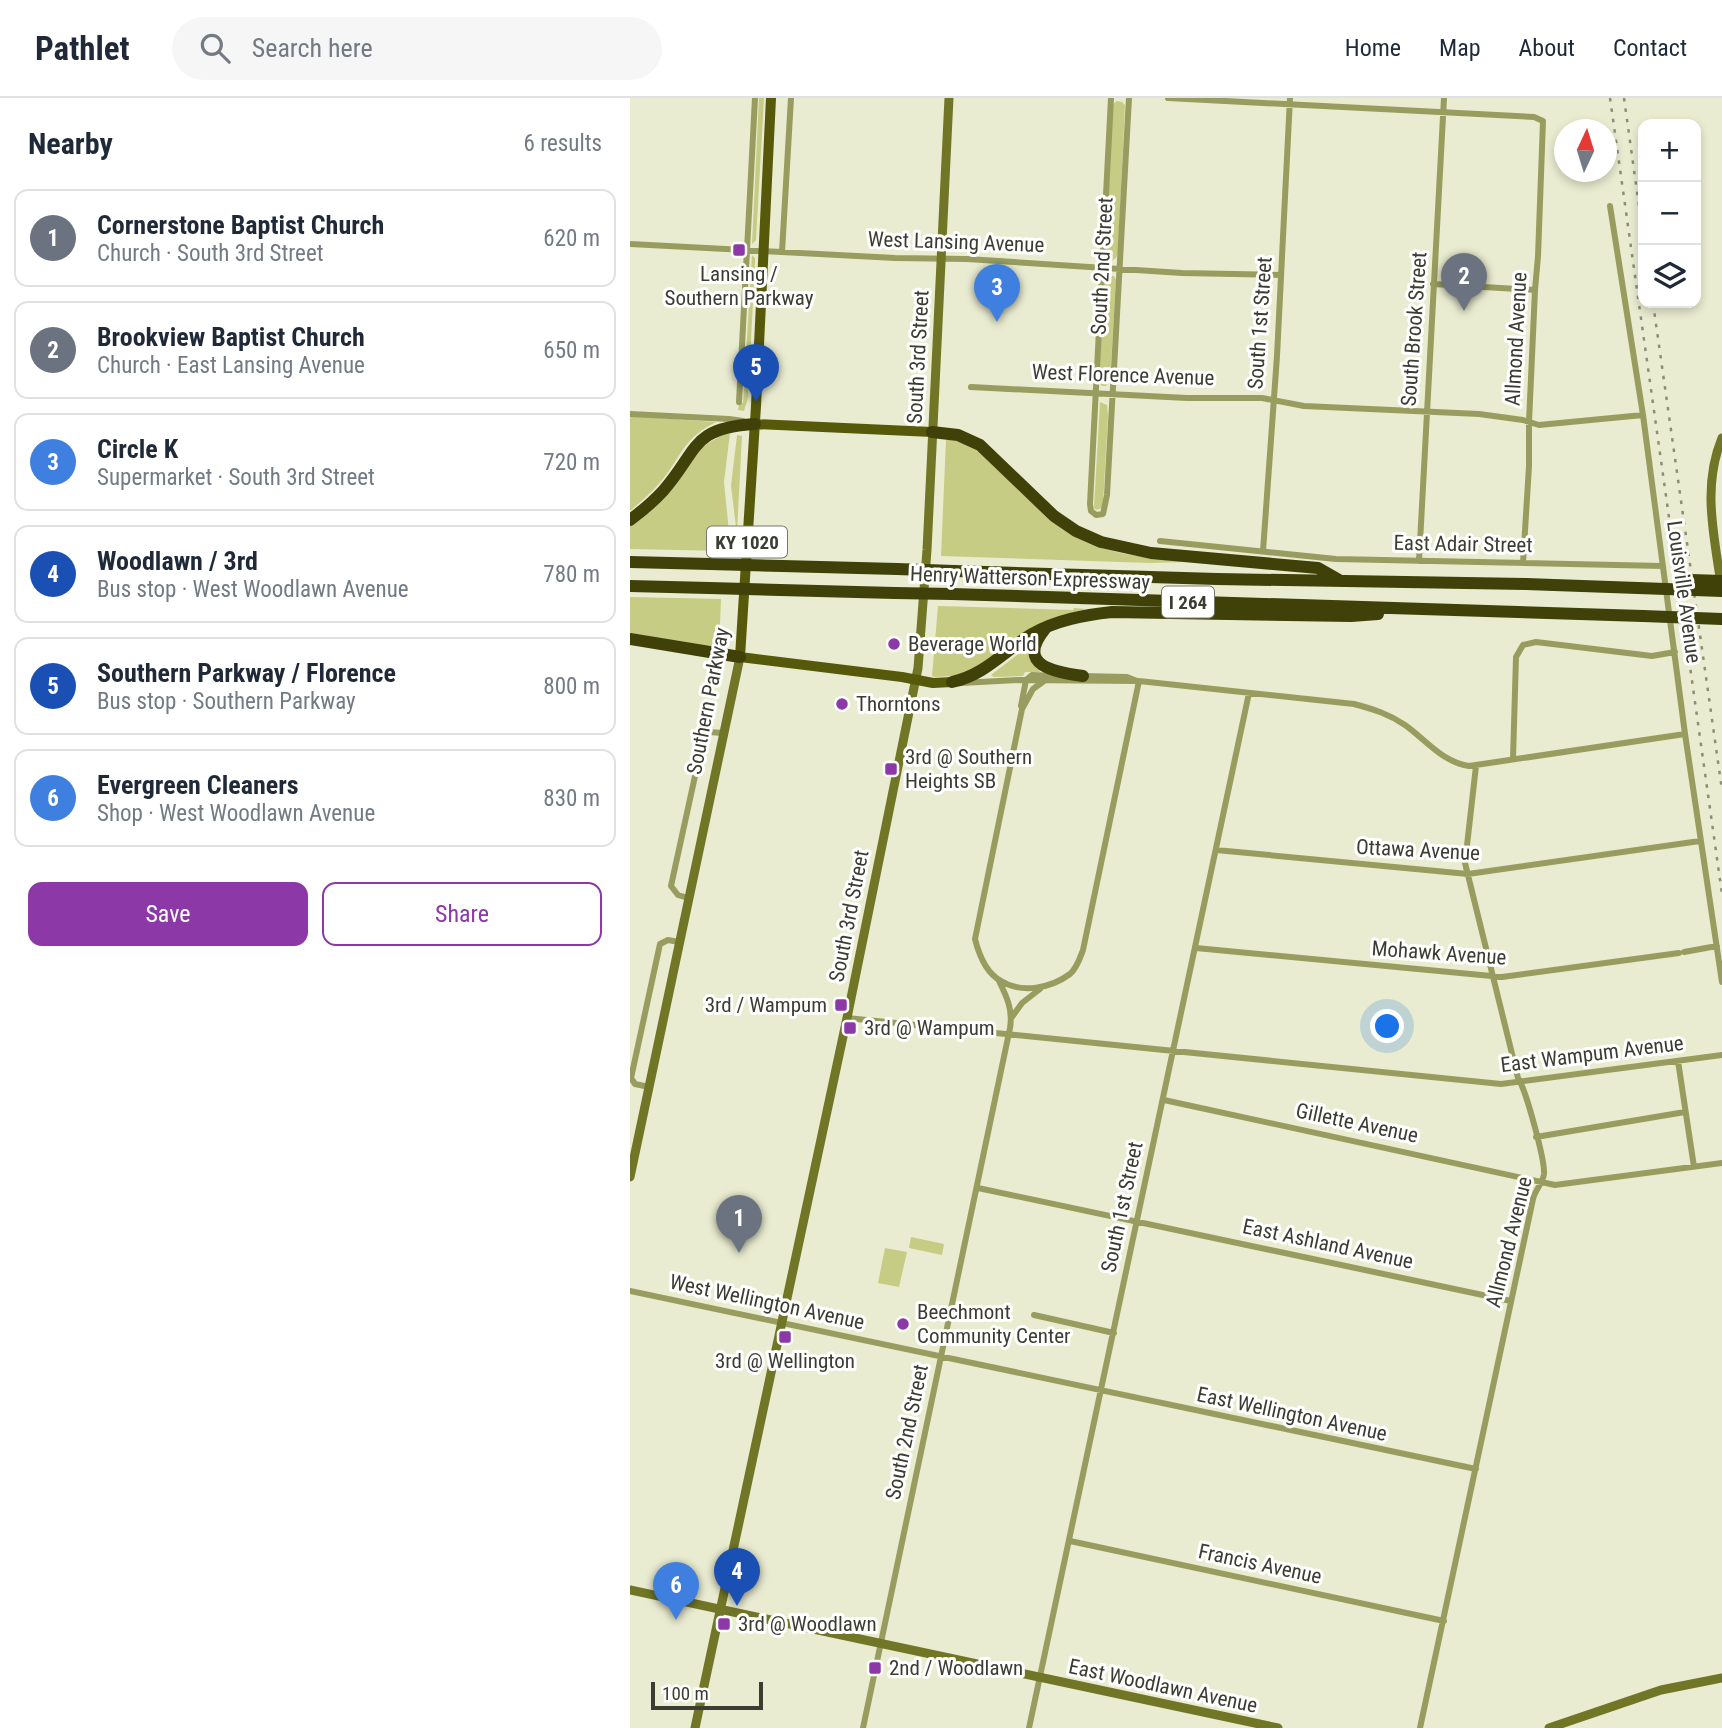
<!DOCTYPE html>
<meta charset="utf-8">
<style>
body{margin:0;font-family:"Roboto Condensed",sans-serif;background:#f6f6f7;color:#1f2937}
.controls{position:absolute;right:21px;top:21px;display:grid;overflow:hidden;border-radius:14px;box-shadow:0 4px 10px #0003}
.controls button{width:63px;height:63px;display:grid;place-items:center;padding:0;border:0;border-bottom:2px solid #e0e1e3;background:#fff;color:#1f2937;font:35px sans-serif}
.compass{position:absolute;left:924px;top:21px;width:63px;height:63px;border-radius:50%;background:#fff;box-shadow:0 4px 10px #0003;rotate:4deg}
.scale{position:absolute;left:21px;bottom:18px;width:112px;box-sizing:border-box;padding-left:7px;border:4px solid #3c3d32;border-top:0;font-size:19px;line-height:24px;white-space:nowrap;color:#3c3d32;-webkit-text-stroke:5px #fff;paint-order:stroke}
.you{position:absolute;left:758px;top:929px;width:24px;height:24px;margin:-18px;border:5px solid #fff;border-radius:50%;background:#1a73e8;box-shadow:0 0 0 10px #1a73e833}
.badge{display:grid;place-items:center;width:46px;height:46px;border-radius:50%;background:#8c38a7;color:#fff;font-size:23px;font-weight:700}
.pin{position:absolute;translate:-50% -58px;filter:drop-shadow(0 2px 4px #0008)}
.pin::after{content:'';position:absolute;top:37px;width:24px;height:21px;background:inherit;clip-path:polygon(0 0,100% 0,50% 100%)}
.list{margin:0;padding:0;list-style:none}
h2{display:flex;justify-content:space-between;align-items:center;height:91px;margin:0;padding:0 28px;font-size:30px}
h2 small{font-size:23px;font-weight:400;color:#747a83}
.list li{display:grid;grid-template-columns:46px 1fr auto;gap:21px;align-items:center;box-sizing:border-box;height:98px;margin:0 14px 14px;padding:0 14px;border:2px solid #e0e1e3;border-radius:14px}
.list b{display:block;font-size:26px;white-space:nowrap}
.list p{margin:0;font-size:23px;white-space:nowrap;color:#747a83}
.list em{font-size:23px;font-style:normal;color:#747a83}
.actions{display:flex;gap:14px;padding:21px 28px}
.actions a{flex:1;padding:16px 0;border:2px solid #8c38a7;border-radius:14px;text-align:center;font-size:24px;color:#8c38a7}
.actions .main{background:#8c38a7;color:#fff}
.icon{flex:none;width:38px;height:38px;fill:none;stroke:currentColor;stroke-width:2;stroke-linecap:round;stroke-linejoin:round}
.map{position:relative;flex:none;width:1092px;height:1630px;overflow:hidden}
header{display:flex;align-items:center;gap:42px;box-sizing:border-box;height:98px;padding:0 35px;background:#fff;border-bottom:2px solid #e0e1e3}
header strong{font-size:33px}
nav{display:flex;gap:38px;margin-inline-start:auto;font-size:24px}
.search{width:490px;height:63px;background:#f6f6f7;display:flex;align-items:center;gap:18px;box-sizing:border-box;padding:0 24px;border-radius:38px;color:#747a83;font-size:26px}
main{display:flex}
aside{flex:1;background:#fff}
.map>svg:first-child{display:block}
.green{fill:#c6cc83}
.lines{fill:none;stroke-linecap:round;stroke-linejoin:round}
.street{stroke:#989d5f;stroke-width:6}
.secondary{stroke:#717627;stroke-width:9}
.primary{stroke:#56590a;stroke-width:10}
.highway{stroke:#3f4109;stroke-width:12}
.rail{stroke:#8b8d7a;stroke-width:2.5;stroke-dasharray:3.5 7;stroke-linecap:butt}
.highway-bridge{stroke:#3f4109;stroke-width:12}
.poi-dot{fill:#8c38a7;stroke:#fff;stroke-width:2.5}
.labels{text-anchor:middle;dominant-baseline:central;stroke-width:6;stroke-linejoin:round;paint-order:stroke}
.shield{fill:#fff;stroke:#767770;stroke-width:2}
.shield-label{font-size:19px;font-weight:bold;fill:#3c3d32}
.street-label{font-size:21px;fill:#3c3d32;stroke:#fff}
.poi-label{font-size:21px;fill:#3c3d32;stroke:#fff;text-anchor:start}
</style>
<header>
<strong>Pathlet</strong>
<div class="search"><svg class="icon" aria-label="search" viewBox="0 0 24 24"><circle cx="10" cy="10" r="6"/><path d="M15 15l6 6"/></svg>Search here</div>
<nav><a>Home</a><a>Map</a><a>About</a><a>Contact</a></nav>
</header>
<main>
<aside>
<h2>Nearby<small>6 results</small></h2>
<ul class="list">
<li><span class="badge" style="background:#6b7280">1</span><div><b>Cornerstone Baptist Church</b><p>Church · South 3rd Street</p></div><em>620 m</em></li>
<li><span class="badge" style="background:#6b7280">2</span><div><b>Brookview Baptist Church</b><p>Church · East Lansing Avenue</p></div><em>650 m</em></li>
<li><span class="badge" style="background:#3f7fe0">3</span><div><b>Circle K</b><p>Supermarket · South 3rd Street</p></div><em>720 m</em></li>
<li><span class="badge" style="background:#1a4fb4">4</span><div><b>Woodlawn / 3rd</b><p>Bus stop · West Woodlawn Avenue</p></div><em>780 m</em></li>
<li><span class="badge" style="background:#1a4fb4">5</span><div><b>Southern Parkway / Florence</b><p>Bus stop · Southern Parkway</p></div><em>800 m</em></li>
<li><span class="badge" style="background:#3f7fe0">6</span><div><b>Evergreen Cleaners</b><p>Shop · West Woodlawn Avenue</p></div><em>830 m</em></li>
</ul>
<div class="actions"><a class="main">Save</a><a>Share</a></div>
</aside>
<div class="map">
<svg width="1092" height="1630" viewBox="0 0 1092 1630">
<rect width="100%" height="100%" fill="#e9ecd0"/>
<path class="green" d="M129,0H134L126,142L122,146Z
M487,3L492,4L495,7L488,155L486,160L481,163L475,158L483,6Z
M122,157L125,160V164L118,300L114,313L108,312L109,306L113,305Z
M479,177L484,178L486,182L480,284L476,288H472L469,284L474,180Z
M470,304L477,307L478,319L473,405L472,410L466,412L464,410Z
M0,318L86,324C54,340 53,355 33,381C23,393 12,403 0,413Z
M100,335L94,384L99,434L94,453L0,451V428C25,400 64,344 100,335Z
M107,337L112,338L106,453H102L106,429L101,388Z
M320,340L345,350L471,450L495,456L556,464L520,465L311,458L316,342Z
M0,499L91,501L89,551L0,535Z
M308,508L443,512L444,510L456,511L442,515L342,572L323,578L304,579L302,578Z
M400,547L410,574H395L393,578L364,579L361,577Z
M281,1139L314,1146L312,1157L279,1150Z
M255,1150L277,1154L269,1189L248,1185Z"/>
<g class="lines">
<path class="street" d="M481,0L460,406L461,413L466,417L473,416L477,397L499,0
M538,0L904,19L913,23L908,158L905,192L899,324V368L893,465
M980,108L1013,317L1055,636L1092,884
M0,146L265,160L337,161L552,175L650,177
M152,154L161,0
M803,186L905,192
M341,289L557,300H632L674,308L849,316L893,322L909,327L1013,317
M109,304L125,0
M0,316L99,321L113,323
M530,443L706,461L1033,468
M633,453L647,258L660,0
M789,463L814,0
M452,578L497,579L507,583
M414,583L403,591L392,611L345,841C349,857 356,875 371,883C392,896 421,890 440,876C447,870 450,860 453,852L509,583
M331,585L389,582L509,583L724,606C743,611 759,616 775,627C796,642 812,664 839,668L1055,636
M391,608L396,582L402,577L427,578
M883,661L886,559L893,547L906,544L1022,558L1045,554
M586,752L838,776L1070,743
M58,800L48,797L41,788L74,637L79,634L93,635
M566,850L872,879L1049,855
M1054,854L1087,848
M382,919L392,905L410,891
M217,920L871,986L1092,957
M1048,963L1064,1069
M19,989L5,986L1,980L30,846L38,842L49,844
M534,1002L925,1087L1092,1065
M906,1039L1055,1014
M348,1090L881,1203
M0,1193L846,1371
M404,1217L484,1235
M440,1443L814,1523
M233,1630L380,930C383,912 377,899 369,883
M399,1630L619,595
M790,1630L903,1101C905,1092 913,1085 914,1076C915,1062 896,992 888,980L835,765L846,668"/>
<path class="secondary" d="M1091,486C1084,437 1072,388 1092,340
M0,1079L110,559
M0,1492L648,1630
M65,1630L217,920L288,570L297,452L319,0
M919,1630L1031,1592L1092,1580"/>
<path class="primary" d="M141,0L126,308L110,559L272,579L303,585L322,584
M125,326L302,334"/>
<path class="highway" d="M302,334L328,337L350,347L424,418L446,433L471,444L521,455L688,470L709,482
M0,422C12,413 23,404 33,393C69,352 60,330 125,326
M0,464L80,466
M152,468L267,471
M324,473L587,481L896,486
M0,488L79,490
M150,492L265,495
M322,496L1013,518
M415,531C385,568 425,574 453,578
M0,541L110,559
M322,584C355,577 374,553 402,536C427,522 454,517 482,514L721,518L748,516"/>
<path class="rail" d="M980,0L1092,796
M994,0L1013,137
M1023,205L1092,692"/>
<path class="highway-bridge" d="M80,466L152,468
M267,471L324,473
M896,486L1092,493
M1048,488L1061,482L1092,483
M79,490L150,492
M265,495L322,496
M1013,518L1092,521"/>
</g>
<g class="poi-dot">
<rect x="102" y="145" width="14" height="14" rx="3.5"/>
<circle cx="264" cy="546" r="7"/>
<circle cx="212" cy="606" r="7"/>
<rect x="254" y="664" width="14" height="14" rx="3.5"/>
<rect x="204" y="900" width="14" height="14" rx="3.5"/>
<rect x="213" y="923" width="14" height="14" rx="3.5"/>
<circle cx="273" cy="1226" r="7"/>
<rect x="148" y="1232" width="14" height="14" rx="3.5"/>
<rect x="87" y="1519" width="14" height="14" rx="3.5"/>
<rect x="238" y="1563" width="14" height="14" rx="3.5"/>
</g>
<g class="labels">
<g class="shield">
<rect x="77" y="428.5" width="80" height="31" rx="5"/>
<rect x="532" y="488.5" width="52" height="31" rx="5"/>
</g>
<g class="shield-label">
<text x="117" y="444">KY 1020</text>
<text x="558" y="504">I 264</text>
</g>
<g class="street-label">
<text transform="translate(326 144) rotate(2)">West Lansing Avenue</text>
<text transform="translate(472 168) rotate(-87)">South 2nd Street</text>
<text transform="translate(630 225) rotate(-86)">South 1st Street</text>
<text transform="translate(784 231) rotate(-86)">South Brook Street</text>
<text transform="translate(886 241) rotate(-87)">Allmond Avenue</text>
<text transform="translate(288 259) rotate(-87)">South 3rd Street</text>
<text transform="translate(493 277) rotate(2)">West Florence Avenue</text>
<text transform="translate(833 446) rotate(1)">East Adair Street</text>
<text transform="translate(400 480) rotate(2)">Henry Watterson Expressway</text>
<text transform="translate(1054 494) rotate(82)">Louisville Avenue</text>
<text transform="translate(78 603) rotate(-79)">Southern Parkway</text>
<text transform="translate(788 752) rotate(3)">Ottawa Avenue</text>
<text transform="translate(219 818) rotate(-79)">South 3rd Street</text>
<text transform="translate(809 855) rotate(4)">Mohawk Avenue</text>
<text transform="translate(962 956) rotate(-7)">East Wampum Avenue</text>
<text transform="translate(727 1025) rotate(12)">Gillette Avenue</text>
<text transform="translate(492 1109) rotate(-78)">South 1st Street</text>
<text transform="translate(879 1144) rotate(-76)">Allmond Avenue</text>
<text transform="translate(698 1146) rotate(12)">East Ashland Avenue</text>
<text transform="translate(137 1204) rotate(12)">West Wellington Avenue</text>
<text transform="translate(662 1316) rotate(12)">East Wellington Avenue</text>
<text transform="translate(277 1334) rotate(-78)">South 2nd Street</text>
<text transform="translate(630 1466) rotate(12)">Francis Avenue</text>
<text transform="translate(533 1588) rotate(12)">East Woodlawn Avenue</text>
</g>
<g class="poi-label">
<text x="109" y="176" text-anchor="middle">Lansing /<tspan x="109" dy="24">Southern Parkway</tspan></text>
<text x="278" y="546">Beverage World</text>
<text x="226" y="606">Thorntons</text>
<text x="275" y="659">3rd @ Southern<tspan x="275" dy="24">Heights SB</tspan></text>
<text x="197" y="907" text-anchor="end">3rd / Wampum</text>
<text x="234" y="930">3rd @ Wampum</text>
<text x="287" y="1214">Beechmont<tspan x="287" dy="24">Community Center</tspan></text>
<text x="155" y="1263" text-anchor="middle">3rd @ Wellington</text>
<text x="108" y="1526">3rd @ Woodlawn</text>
<text x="259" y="1570">2nd / Woodlawn</text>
</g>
</g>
</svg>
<div class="controls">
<button>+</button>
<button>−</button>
<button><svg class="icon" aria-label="layers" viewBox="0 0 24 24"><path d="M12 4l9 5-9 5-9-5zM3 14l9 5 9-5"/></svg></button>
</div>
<svg class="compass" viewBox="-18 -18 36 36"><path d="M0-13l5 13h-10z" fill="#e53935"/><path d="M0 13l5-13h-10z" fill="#747a83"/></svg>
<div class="scale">100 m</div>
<div class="you"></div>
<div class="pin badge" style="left:109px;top:1155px;background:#6b7280">1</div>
<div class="pin badge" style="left:834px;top:213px;background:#6b7280">2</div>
<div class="pin badge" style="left:367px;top:224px;background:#3f7fe0">3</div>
<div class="pin badge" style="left:107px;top:1508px;background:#1a4fb4">4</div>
<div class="pin badge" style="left:126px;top:304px;background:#1a4fb4">5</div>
<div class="pin badge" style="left:46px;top:1522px;background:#3f7fe0">6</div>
</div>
</main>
